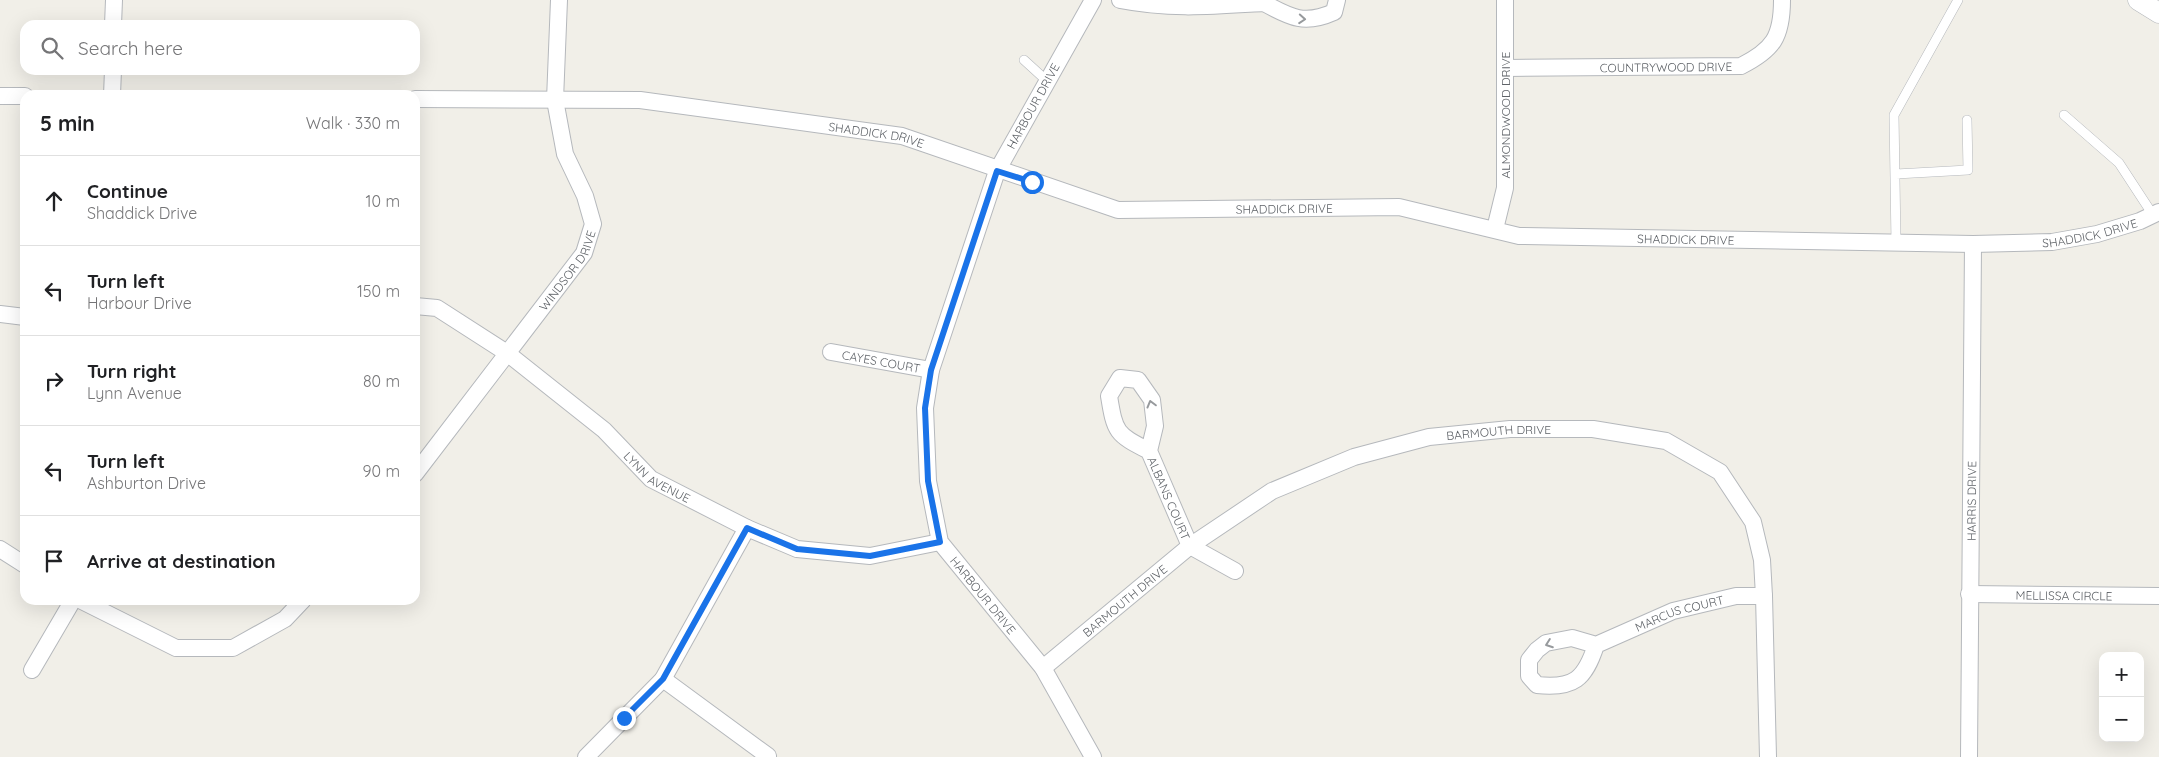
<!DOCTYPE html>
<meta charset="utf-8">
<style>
body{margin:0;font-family:Quicksand,sans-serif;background:#f2f2f2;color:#202124}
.controls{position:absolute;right:15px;bottom:15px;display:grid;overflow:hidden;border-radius:10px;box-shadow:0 5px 20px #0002}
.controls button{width:45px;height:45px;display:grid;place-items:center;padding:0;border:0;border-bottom:1px solid #e0e0e0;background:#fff;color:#202124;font:25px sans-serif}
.stop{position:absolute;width:15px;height:15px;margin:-11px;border:4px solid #1a73e8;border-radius:50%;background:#fff}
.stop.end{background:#1a73e8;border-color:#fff;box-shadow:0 1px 5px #0008}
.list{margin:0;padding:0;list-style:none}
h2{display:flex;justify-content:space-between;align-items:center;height:65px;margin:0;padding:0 20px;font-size:21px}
h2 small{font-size:16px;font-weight:400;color:#757577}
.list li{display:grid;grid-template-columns:32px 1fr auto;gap:15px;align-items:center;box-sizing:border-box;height:90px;padding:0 20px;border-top:1px solid #e0e0e0}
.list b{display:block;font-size:19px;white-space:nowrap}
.list p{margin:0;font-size:16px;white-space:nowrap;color:#757577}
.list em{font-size:16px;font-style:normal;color:#757577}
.icon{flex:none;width:28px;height:28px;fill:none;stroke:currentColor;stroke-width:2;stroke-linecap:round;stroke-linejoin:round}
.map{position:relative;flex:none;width:2159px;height:757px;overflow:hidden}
.search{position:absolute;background:#fff;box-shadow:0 5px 20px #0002;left:20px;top:20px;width:400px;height:55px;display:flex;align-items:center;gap:12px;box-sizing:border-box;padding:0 18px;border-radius:15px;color:#757577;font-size:19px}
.panel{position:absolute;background:#fff;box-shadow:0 5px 20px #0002;left:20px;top:90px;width:400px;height:515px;border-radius:15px}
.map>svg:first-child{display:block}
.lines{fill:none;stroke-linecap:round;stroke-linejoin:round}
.service-casing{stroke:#b5b8bc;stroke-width:10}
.minor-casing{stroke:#b5b8bc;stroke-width:18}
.tertiary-casing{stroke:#b5b8bc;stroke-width:21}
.service{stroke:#fff;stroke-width:9}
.minor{stroke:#fff;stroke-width:16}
.tertiary{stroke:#fff;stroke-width:20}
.oneway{stroke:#979a9d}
.route{stroke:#1a73e8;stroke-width:6}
.labels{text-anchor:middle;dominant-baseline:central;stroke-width:4;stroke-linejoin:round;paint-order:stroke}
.street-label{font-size:12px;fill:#5f6368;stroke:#fff}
</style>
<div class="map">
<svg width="2159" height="757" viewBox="0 0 2159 757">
<rect width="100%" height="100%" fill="#f1efe8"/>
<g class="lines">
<defs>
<path id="service" d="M1024,60L1047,81
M2064,115L2119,163L2153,215
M1896,174L1968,170L1967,120
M1896,243L1894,115L1958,0"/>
<g id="minor">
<path id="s1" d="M1093,0L997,171L931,370L925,408L928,481L940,542L1043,668L1093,757"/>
<path d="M1120,0C1171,10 1213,6 1264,3"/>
<path d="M1267,0L1264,3C1291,18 1305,25 1334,12L1337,0"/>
<path d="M113,25L114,0"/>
<path id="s2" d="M1506,68L1741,66C1773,50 1782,37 1782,0"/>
<path d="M112,95L113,70"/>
<path d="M0,96H25"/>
<path id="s3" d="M415,99L640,100L902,136L1118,210L1399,207L1519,236L1973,244L2052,242L2097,234L2140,221L2159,212"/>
<path d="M1495,229L1505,188V0"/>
<path id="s4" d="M415,306L437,308L507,353L604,430L651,479L747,528L797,549L870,556L940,542"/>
<path d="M0,314L25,317"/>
<path id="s5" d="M831,352L931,370"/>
<path id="s6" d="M1149,451C1116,434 1115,433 1109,396L1120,378L1138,380L1152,400L1155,426L1149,451L1190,546L1235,571"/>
<path id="s7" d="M415,474L584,253L593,224L585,196L565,154L555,100L559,0"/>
<path d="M0,549L25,565"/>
<path id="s8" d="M1969,594L2159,596"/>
<path d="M80,600L176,648H233L285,619L303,600"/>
<path id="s9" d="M1596,645C1585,679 1574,689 1537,685L1529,676V660L1537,650L1546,643L1572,638L1596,645L1673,611L1736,596H1764"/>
<path id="s10" d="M1043,668L1190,546L1272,491L1354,457L1429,437L1510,429H1593L1666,441L1720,472L1753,522L1762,560L1764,596L1768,757"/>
<path d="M32,670L73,600"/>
<path d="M663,679L768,756"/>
<path d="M586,757L663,679L747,528"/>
<path id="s11" d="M1969,757L1973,244"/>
</g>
<path id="tertiary" d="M2138,0L2159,13"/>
</defs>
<use href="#service" class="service-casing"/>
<use href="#minor" class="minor-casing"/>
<use href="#tertiary" class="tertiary-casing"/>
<use href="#service" class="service"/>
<use href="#minor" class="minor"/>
<use href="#tertiary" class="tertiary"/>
</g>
<defs><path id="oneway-chevron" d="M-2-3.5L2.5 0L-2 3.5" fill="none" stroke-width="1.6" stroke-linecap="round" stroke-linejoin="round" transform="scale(1.25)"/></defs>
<g class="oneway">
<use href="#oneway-chevron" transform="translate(1302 19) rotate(4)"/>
<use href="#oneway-chevron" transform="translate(1151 404) rotate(-105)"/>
<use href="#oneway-chevron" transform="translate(1549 644) rotate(160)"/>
</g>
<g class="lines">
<path class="route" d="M624,718L663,679L747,528L797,549L870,556L940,542L928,481L925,408L931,370L997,171L1032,182"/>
</g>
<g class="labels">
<g class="street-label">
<text stroke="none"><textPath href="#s2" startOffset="160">COUNTRYWOOD DRIVE</textPath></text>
<text transform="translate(1033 106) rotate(-61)">HARBOUR DRIVE</text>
<text transform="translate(1505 115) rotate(-90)">ALMONDWOOD DRIVE</text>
<text stroke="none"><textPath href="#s3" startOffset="464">SHADDICK DRIVE</textPath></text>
<text stroke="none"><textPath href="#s3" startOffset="884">SHADDICK DRIVE</textPath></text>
<text stroke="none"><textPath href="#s3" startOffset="1694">SHADDICK DRIVE</textPath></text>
<text stroke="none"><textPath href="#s3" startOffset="1289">SHADDICK DRIVE</textPath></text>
<text stroke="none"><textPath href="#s7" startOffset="255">WINDSOR DRIVE</textPath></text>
<text stroke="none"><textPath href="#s5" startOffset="51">CAYES COURT</textPath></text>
<text stroke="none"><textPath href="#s10" startOffset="526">BARMOUTH DRIVE</textPath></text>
<text stroke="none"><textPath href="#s4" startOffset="301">LYNN AVENUE</textPath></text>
<text stroke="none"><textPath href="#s6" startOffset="240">ALBANS COURT</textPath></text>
<text stroke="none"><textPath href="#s11" startOffset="256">HARRIS DRIVE</textPath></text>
<text stroke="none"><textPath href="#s1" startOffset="648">HARBOUR DRIVE</textPath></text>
<text stroke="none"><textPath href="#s8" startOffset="95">MELLISSA CIRCLE</textPath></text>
<text stroke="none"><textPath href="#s10" startOffset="106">BARMOUTH DRIVE</textPath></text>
<text stroke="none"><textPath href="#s9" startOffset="274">MARCUS COURT</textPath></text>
</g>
</g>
</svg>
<div class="controls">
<button>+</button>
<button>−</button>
</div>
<div class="stop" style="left:1032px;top:182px"></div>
<div class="stop end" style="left:624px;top:718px"></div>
<div class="search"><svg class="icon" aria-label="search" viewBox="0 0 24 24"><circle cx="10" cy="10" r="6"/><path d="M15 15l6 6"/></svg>Search here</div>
<section class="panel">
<h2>5 min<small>Walk · 330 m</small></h2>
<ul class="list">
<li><svg class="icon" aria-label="ahead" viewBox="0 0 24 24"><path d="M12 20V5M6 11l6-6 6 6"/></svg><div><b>Continue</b><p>Shaddick Drive</p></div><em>10 m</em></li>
<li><svg class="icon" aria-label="left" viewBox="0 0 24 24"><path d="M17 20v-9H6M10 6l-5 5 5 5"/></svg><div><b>Turn left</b><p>Harbour Drive</p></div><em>150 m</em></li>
<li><svg class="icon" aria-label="right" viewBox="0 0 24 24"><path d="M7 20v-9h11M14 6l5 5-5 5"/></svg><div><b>Turn right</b><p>Lynn Avenue</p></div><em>80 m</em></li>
<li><svg class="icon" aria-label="left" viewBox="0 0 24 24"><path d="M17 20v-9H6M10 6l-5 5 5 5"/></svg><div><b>Turn left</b><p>Ashburton Drive</p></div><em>90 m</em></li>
<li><svg class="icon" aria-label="arrive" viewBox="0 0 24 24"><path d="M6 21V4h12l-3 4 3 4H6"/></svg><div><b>Arrive at destination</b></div></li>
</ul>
</section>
</div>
